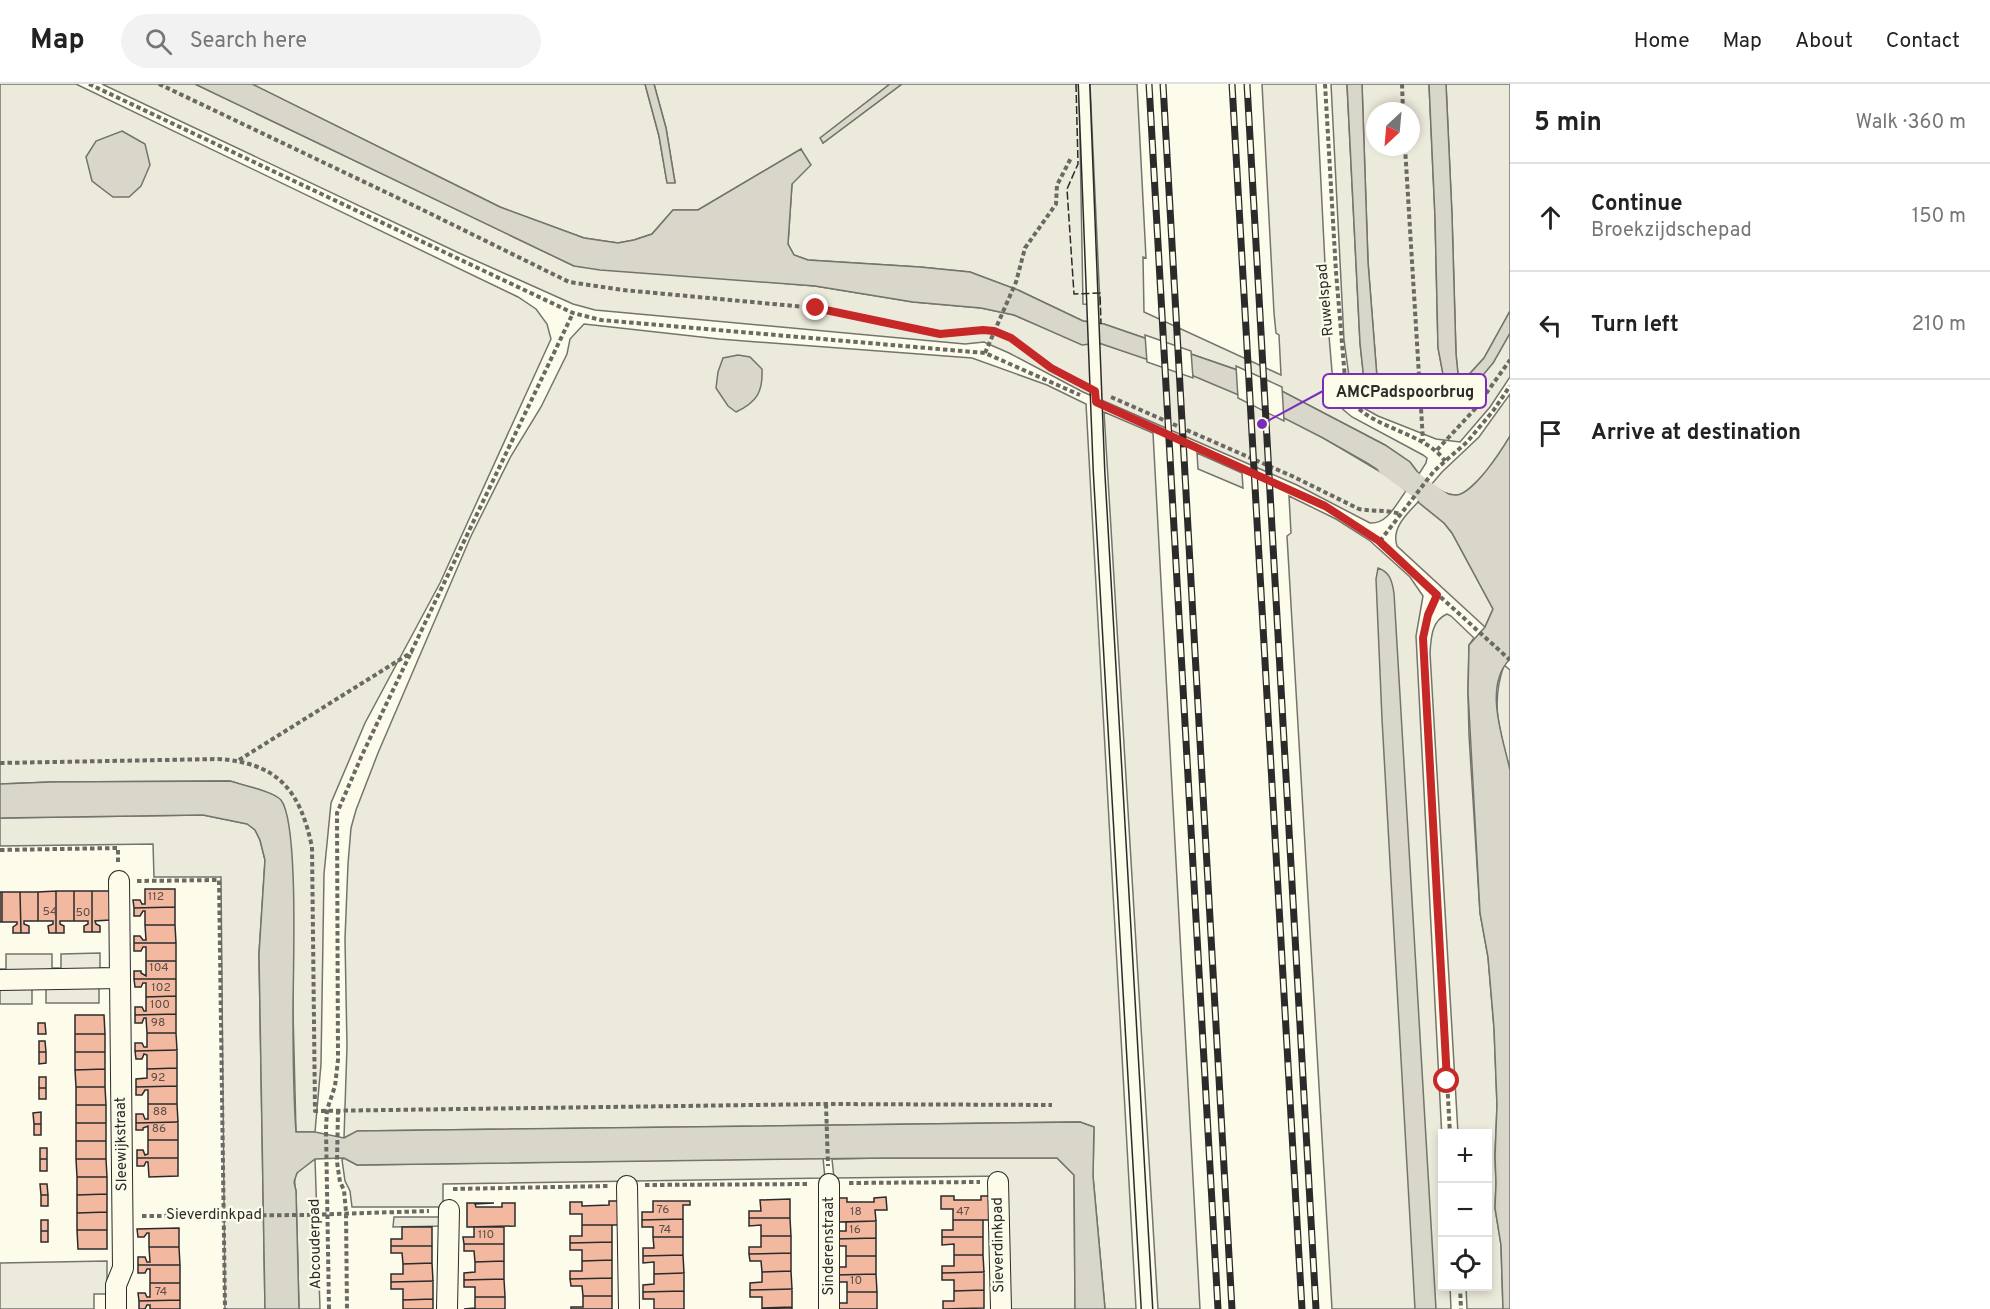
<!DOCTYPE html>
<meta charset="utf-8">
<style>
body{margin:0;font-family:Overpass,sans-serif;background:#f2f2f2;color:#222}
.controls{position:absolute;right:18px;bottom:18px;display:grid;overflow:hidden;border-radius:0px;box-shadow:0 3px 9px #0003}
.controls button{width:54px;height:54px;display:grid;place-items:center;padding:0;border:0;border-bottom:2px solid #e0e0e0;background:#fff;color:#222;font:30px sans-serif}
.compass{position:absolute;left:1366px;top:18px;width:54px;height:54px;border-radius:50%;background:#fff;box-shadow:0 3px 9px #0003;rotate:206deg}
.stop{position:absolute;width:18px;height:18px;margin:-14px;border:4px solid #c62828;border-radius:50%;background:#fff}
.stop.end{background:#c62828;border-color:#fff;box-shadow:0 2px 6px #0008}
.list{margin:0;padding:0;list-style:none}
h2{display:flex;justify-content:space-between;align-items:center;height:78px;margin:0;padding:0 24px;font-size:26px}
h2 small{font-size:20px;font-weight:400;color:#767676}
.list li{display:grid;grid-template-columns:39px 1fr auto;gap:18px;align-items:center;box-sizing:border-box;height:108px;padding:0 24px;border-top:2px solid #e0e0e0}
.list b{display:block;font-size:22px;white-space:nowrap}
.list p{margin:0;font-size:20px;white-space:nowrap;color:#767676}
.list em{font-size:20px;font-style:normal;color:#767676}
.icon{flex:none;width:33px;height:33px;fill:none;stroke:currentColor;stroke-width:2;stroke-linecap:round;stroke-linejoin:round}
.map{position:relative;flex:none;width:1510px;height:1225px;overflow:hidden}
header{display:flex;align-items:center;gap:36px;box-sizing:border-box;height:84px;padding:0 30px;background:#fff;border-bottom:2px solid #e0e0e0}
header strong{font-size:28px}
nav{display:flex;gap:33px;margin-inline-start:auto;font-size:21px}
.search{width:420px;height:54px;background:#f2f2f2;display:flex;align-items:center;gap:15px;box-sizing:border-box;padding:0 21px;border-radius:33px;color:#767676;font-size:22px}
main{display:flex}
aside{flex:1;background:#fff}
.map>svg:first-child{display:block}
.green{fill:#ecebdb;stroke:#74746e;stroke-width:1.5;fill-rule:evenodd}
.parking{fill:#eceadb;stroke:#74746e;stroke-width:1.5}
.water{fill:#d8d7c9;stroke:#74746e;stroke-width:1.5}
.pier{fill:#fdfbea;stroke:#74746e;stroke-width:1.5}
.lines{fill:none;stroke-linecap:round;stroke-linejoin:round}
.canal{stroke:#d8d7c9;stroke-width:22}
.building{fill:#f2b8a0;stroke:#2b2b2b;stroke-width:1.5}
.lane-casing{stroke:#2b2b2b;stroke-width:13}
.street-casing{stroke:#2b2b2b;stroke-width:22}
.path{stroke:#6a6964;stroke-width:4;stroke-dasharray:4.5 3;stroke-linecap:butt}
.lane{stroke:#fdfbea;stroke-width:10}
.street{stroke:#fdfbea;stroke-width:20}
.rail-casing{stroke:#2b2b2b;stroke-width:7}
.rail{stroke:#fdfbea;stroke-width:4.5;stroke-dasharray:14;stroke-linecap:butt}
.fence{stroke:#2b2b2b;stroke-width:1.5;stroke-dasharray:8 3;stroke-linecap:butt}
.route{stroke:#c62828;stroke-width:8}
.labels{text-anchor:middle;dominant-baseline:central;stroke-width:4.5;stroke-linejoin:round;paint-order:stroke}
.number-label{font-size:12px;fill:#5d4e48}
.street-label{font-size:15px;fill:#2b2b2b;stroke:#fdfbea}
.leader{fill:none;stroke:#7b2cbf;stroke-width:2}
.callout-dot{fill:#7b2cbf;stroke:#fdfbea;stroke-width:2}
.callout{fill:#fdfbea;stroke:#7b2cbf;stroke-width:2}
.callout-label{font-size:16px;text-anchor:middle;font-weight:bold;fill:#2b2b2b}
</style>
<header>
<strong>Map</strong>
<div class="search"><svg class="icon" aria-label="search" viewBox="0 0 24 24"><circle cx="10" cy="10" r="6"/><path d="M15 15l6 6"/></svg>Search here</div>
<nav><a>Home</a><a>Map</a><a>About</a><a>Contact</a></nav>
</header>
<main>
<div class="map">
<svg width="1510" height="1225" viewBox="0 0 1510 1225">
<rect width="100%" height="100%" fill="#fdfbea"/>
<path class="green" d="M0,0H76L518,213L536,225L547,240L551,255L440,499L365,639L331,719L324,790L321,980L315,1048H296L293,927V826L275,712L230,697L51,698L0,700Z
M102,0H195L574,182L815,202L913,218L981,224L1014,231L1081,259H1099L1205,293L1287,332L1394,396L1406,407C1396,420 1388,440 1370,439L1297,401L1083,308L1009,269L984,258L965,260L595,226L573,220L459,169Z
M252,0H645L659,52L667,98H675L666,44L654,0H890L821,54L823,59L902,0H1079L1083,220L1100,221L1090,0H1137L1146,174L1143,173L1144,228L1281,291L1279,251L1276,249L1274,229L1262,0H1316L1328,240L1334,311L1339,322L1352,333L1423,371L1427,374L1426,379L1419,390L1410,378L1385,361L1249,290L1104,240L1083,237L1018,206L970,188L920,183L808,176L794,171L788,160L792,100L801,65L698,126H673L652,150L634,156L618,159L584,154L500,123Z
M1331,0H1347L1360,259L1366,315L1376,321L1379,319L1368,178L1362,0H1429L1435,133L1438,263L1445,301L1451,309L1493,279L1510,249V293L1490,323L1460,358L1436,355L1378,332L1358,321L1351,307L1344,256ZM1375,27H1411V63H1375Z
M1446,0H1510V227L1484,274L1463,297L1458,290L1456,270L1452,131Z
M584,240L719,255L972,274L1047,301L1086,320L1136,1225H1105L1093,1092L1094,1043L1080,1038L358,1047L344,1054L347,962L345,855L348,780L351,744L356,726L378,669L471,452L511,372L541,323L567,270L570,255Z
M1510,310C1510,321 1510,343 1510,353C1506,366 1470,410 1457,411C1447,412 1439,405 1431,401L1442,388L1479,353Z
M1104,328L1153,349L1200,1225H1158Z
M1197,369L1242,389L1243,404L1198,385Z
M1289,412L1336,435L1369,456L1410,493L1423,512L1416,552L1442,1055V1202L1450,1203L1451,1225H1332L1287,452L1291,449Z
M1418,418L1444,439L1452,449L1493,525L1485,543L1397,462C1391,444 1407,430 1418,418Z
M1447,530L1451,532L1474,554L1469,561L1468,608L1469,651L1480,829L1488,873L1494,944L1497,1021L1495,1072L1496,1099L1495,1124L1501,1161L1503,1225H1467L1466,1203L1488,1202V1050L1458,1049L1430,569C1431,555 1431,537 1447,530Z
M1504,581L1510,586V686C1500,647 1490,621 1504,581Z
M203,731L248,740L255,746L260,756L265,776L259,870L265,1225H225L221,793H154L153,760L0,762V734Z
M344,1074L357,1081L823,1074L825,1094L443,1100V1123H352L350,1107L345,1097L342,1076Z
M884,1074H1057L1074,1091L1075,1225H1006L1004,1092L834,1094L832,1075Z
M315,1075L320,1225H299L296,1107C291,1088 300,1084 315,1075Z
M394,1133H443V1142L393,1143Z"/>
<path class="parking" d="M100,869V884H105V904H99V919H46V905H32V920H0V885H6V870H52V884H61V870Z
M107,1177V1210H94V1225H0V1179Z"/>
<path class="water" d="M195,0H252L500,123L584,154L618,159L634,156L652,150L673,126H698L801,65L811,81L792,100L788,160L794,171L808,176L920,183L970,188L1018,206L1083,237L1104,240L1249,290L1385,361L1410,378L1419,390L1406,407L1394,396L1367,379L1323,354L1241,312L1184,288L1099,259L1082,261L1014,231L981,224L913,218L815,202L600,186L574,182Z
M645,0H654L666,44L675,99H667L659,52Z
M890,0H902L823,59L820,54Z
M1347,0H1362L1368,178L1379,319L1373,322L1370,321L1366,315L1360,259Z
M1429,0H1446L1452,131L1456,270L1458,290L1463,297L1484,274L1510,227V249L1493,279L1464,314L1451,309L1445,301L1438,264L1435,133Z
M122,47L145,60L150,81L141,102L129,113H113L92,97L86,73L96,57Z
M738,271L750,273L762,285C763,308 757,318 736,328L728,322L716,304L718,288L723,274Z
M1510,352V575C1483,602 1503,654 1510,686V1225H1503L1501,1161L1495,1124L1496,1099L1495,1072L1497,1021L1494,944L1488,873L1480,829L1468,608L1469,561L1485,543L1493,525L1452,449L1444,439L1418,418L1431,401C1439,405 1447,412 1457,411C1474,409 1501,367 1510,352Z
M1378,484C1390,488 1392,497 1394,509L1436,1225H1415L1382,635L1376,495Z
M230,697C242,701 273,707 281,716C299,739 293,889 293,925C293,966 293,1008 296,1048H315L344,1054L357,1047L1080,1038L1094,1043L1093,1092L1105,1225H1075L1074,1091L1057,1074H884L357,1081L344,1074L315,1075L297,1089L294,1098L296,1107L299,1225H265L259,870L265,776L260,756L255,746L247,740L203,731L0,734V700L51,698Z"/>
<path class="pier" d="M1145,251L1191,267L1193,294L1147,278Z
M1236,282L1282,303L1284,337L1238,314Z"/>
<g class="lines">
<path class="canal" d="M1388,381L1449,425"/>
</g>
<path class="building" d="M145,805H175V823L134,824L133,816H140L142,820H145Z
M56,807H74V837H60V840L64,842V849H56Z
M56,807V849H49L48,842L53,840V837H38V808Z
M74,807H92V848H84V842L88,840V837H74Z
M92,807H110V836L95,837L96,840L100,842V848H92Z
M0,808H2V838H0Z
M2,808H20L21,849H13V843L17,840V838H2Z
M20,808H38V837H24V840L29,842V849H21Z
M175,823V841H145V827H143L140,832H134V824Z
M145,841H175L176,859H134V852H140L143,856H146Z
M134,859H176V877H146V863H143L141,867H134Z
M146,877H176V895H134V887H141V889L146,892Z
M134,895H176V912L146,913V899H143L141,903H135Z
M176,912V930L135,931V923H142L144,927H146V913Z
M176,930V949H147L146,934H144L142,939H135V931Z
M75,931H104L105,950H75Z
M38,939H45L46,950H38Z
M147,949H176L177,966L135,967V959H142L144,963H147Z
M75,950H105V968H75Z
M39,957H45L46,968H39Z
M177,966V984L147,985V971L144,970L142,975H136L135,967Z
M39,968H46V979L39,980Z
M75,968H105V985L75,986Z
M177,984V1002L136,1003V995L147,994V985Z
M105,985V1003H76L75,986Z
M39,993H46V1004H39Z
M177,1002V1020H148V1006H145L142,1011H136V1003Z
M76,1003H105L106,1021H76Z
M39,1004H46V1015H39Z
M148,1020H177L178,1038L136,1039V1030H143L145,1035H148Z
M76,1021H106V1039H76Z
M41,1028V1040H34L33,1029Z
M178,1038V1056H148V1042L143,1044V1046H136V1039Z
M76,1039H106V1057H76Z
M34,1040H41V1051H34Z
M148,1056H178V1074H137V1066H143L145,1071L148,1070Z
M76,1057H106V1075H76Z
M40,1064H47V1075H40Z
M137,1074H178V1092L149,1093L148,1078H146L144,1082H137Z
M40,1075H47V1087H40Z
M76,1075H106L107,1093H77Z
M77,1093H107V1110L77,1111Z
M40,1100H47L48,1111H41Z
M107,1110V1128L77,1129V1111Z
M41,1111H48V1122H41Z
M941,1112H954V1116H981V1112H989L990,1136H953V1125H941Z
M886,1113L887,1126H875L876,1137L839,1138V1114H847V1118H874V1114Z
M790,1115V1134H749V1127H761L760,1116Z
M609,1117H618V1141H582V1130H570V1118H582V1122L609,1121Z
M653,1117H690V1121H683V1135L642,1136V1128H653Z
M467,1119H494L475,1120L476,1123H502V1119H515V1142L467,1143Z
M107,1128V1146H77V1129Z
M749,1134H790L791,1152H761V1141L749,1142Z
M683,1135V1153H653V1143H642V1136Z
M41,1136H48V1147H41Z
M953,1136H983V1153H942V1146H953Z
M876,1137V1154L835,1155V1147H846V1138Z
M582,1141H612V1158L570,1159V1152H582Z
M402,1143H432V1162H391V1155H402Z
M474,1143H504V1160H464L463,1153H474Z
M179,1144V1163H149V1149H147L144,1153H138L137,1145Z
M77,1146H107V1165H78Z
M41,1147H48V1158H41Z
M761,1152H791V1169L749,1170V1163H761Z
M653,1153H683V1171L643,1172V1164H654Z
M942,1153H983V1171H954V1160L942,1161Z
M876,1154V1172H846V1162H835V1155Z
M612,1158V1176L582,1177V1166H570V1159Z
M464,1160H504V1177L475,1178L474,1167H464Z
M391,1162H432V1179L403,1180L402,1169H391Z
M149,1163H179L180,1181H138V1173H145L147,1178H150Z
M791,1169V1187L762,1188L761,1177H750L749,1170Z
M683,1171L684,1189L654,1190V1178L643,1179V1172Z
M954,1171H983L984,1188L942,1189V1182H954Z
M846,1172H876V1190L836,1191V1183H846Z
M612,1176V1194L570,1195V1187H582V1177Z
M504,1177V1195L464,1196V1189L475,1188V1178Z
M432,1179L433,1197L391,1198V1190H403V1180Z
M138,1181H180V1199H150V1185H147L145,1189H138Z
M791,1187L792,1205L750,1206V1199L762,1198V1188Z
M984,1188V1206L954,1207V1196H942V1189Z
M684,1189V1207L643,1208V1201L654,1200V1190Z
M876,1190L877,1208H847V1198H836V1191Z
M612,1194V1212H583L582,1202H571L570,1195Z
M504,1195L505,1213H475V1203H464V1196Z
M433,1197V1215L403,1216V1205H391V1198Z
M150,1199H180V1216L139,1217L138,1209H145L147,1213H150Z
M792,1205V1223L762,1224V1213H750V1206Z
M984,1206V1224L943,1225V1217H954V1207Z
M684,1207V1225H654V1215H643V1208Z
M847,1208H877V1225H836V1219H847Z
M583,1212H612V1225H571V1223H583Z
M475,1213H505V1225H464L475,1224Z
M433,1215V1225H403V1216Z
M180,1216V1225H150V1221H147L145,1225H139V1217Z
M792,1223V1225H762V1224Z"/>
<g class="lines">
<defs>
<path id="lane" d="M1084,0L1099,387L1147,1225"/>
<path id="street" d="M0,896L120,894
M998,1098L1001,1225
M627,1102L629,1225
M116,1225V1201L123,1184L119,797
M447,1225L449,1126
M829,1225V1100"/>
</defs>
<use href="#lane" class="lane-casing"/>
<use href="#street" class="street-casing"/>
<path class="path" d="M89,0L573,229L601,236L985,269L1080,311
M159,0L421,125L569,198L623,206L816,224L940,250L983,246L994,247L1011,254L1051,283L1082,301
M1325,0L1336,188L1346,306C1360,345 1421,344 1445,377
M1402,0L1403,27
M1405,63L1423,357
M985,269L1016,198L1025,164L1056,120L1057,101L1071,74
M1111,313L1292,392L1359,425C1375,428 1384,425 1400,430
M1111,325L1304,412L1348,435L1379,457L1510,576
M1437,366L1475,325L1510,276
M1380,457L1434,387L1467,358L1493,327L1510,302
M1438,511L1428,531L1423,554L1450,1050
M239,676L412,568
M0,679L218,675C278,679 300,706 312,763L315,1027L826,1020L1052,1021
M0,766L118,764V778
M137,797L219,796L225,1225
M826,1020L828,1082
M338,1026L337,1078L340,1098L344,1106L346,1128L347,1225
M849,1099L980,1098
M645,1101L809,1100
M453,1105L608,1102
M142,1132L305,1131L429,1127
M1460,1202L1461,1225
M329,1225L326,1045L327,1026L335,1002L338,976L337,729L362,671L573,229"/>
<use href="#lane" class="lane"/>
<use href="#street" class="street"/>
<defs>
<path id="rail" d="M1149,0L1218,1225
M1163,0L1232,1225
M1232,0L1302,1225
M1247,0L1316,1225"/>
</defs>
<use href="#rail" class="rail-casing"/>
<use href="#rail" class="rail"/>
<path class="fence" d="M1076,0L1078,80L1067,105L1074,210L1100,209L1101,240"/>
</g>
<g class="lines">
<path class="route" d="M816,224L940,250L983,246L994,247L1011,254L1051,284L1095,307L1096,318L1325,422L1379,457L1437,511L1428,531L1423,554L1447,997"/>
</g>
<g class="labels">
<g class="number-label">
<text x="156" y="813">112</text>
<text x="50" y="828">54</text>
<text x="83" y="829">50</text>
<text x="159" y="884">104</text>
<text x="161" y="904">102</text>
<text x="160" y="921">100</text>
<text x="158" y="939">98</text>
<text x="158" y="994">92</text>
<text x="160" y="1028">88</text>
<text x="159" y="1045">86</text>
<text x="663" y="1126">76</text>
<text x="856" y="1128">18</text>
<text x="963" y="1128">47</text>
<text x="665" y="1146">74</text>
<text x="855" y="1146">16</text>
<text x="486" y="1151">110</text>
<text x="856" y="1197">10</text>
<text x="161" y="1208">74</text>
</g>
<g class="street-label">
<text transform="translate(1326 216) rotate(-95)">Ruwelspad</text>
<text transform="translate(122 1060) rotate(-91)">Sleewijkstraat</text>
<text x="214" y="1131">Sieverdinkpad</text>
<text transform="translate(316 1160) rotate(-91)">Abcouderpad</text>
<text transform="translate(999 1161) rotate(-91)">Sieverdinkpad</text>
<text transform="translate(829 1162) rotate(-90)">Sinderenstraat</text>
</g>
</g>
<path class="leader" d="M1262 340L1323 307"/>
<circle class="callout-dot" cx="1262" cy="340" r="6"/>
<rect class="callout" x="1323" y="290" width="163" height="34" rx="6"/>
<g class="callout-label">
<text x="1405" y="313">AMCPadspoorbrug</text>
</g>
</svg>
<div class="controls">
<button>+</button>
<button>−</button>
<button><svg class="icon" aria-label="locate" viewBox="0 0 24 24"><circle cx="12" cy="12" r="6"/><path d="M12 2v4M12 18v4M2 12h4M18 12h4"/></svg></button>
</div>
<svg class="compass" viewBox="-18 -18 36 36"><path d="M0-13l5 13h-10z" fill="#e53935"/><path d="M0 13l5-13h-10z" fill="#767676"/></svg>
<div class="stop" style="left:1447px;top:997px"></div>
<div class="stop end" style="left:816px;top:224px"></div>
</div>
<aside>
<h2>5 min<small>Walk · 360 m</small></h2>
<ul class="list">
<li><svg class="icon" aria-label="ahead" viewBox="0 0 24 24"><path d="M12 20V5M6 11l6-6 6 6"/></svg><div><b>Continue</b><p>Broekzijdschepad</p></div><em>150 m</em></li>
<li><svg class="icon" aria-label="left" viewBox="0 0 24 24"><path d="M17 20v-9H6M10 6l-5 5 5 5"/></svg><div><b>Turn left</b></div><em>210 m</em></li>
<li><svg class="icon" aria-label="arrive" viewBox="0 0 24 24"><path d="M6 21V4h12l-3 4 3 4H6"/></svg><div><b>Arrive at destination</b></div></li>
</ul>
</aside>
</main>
